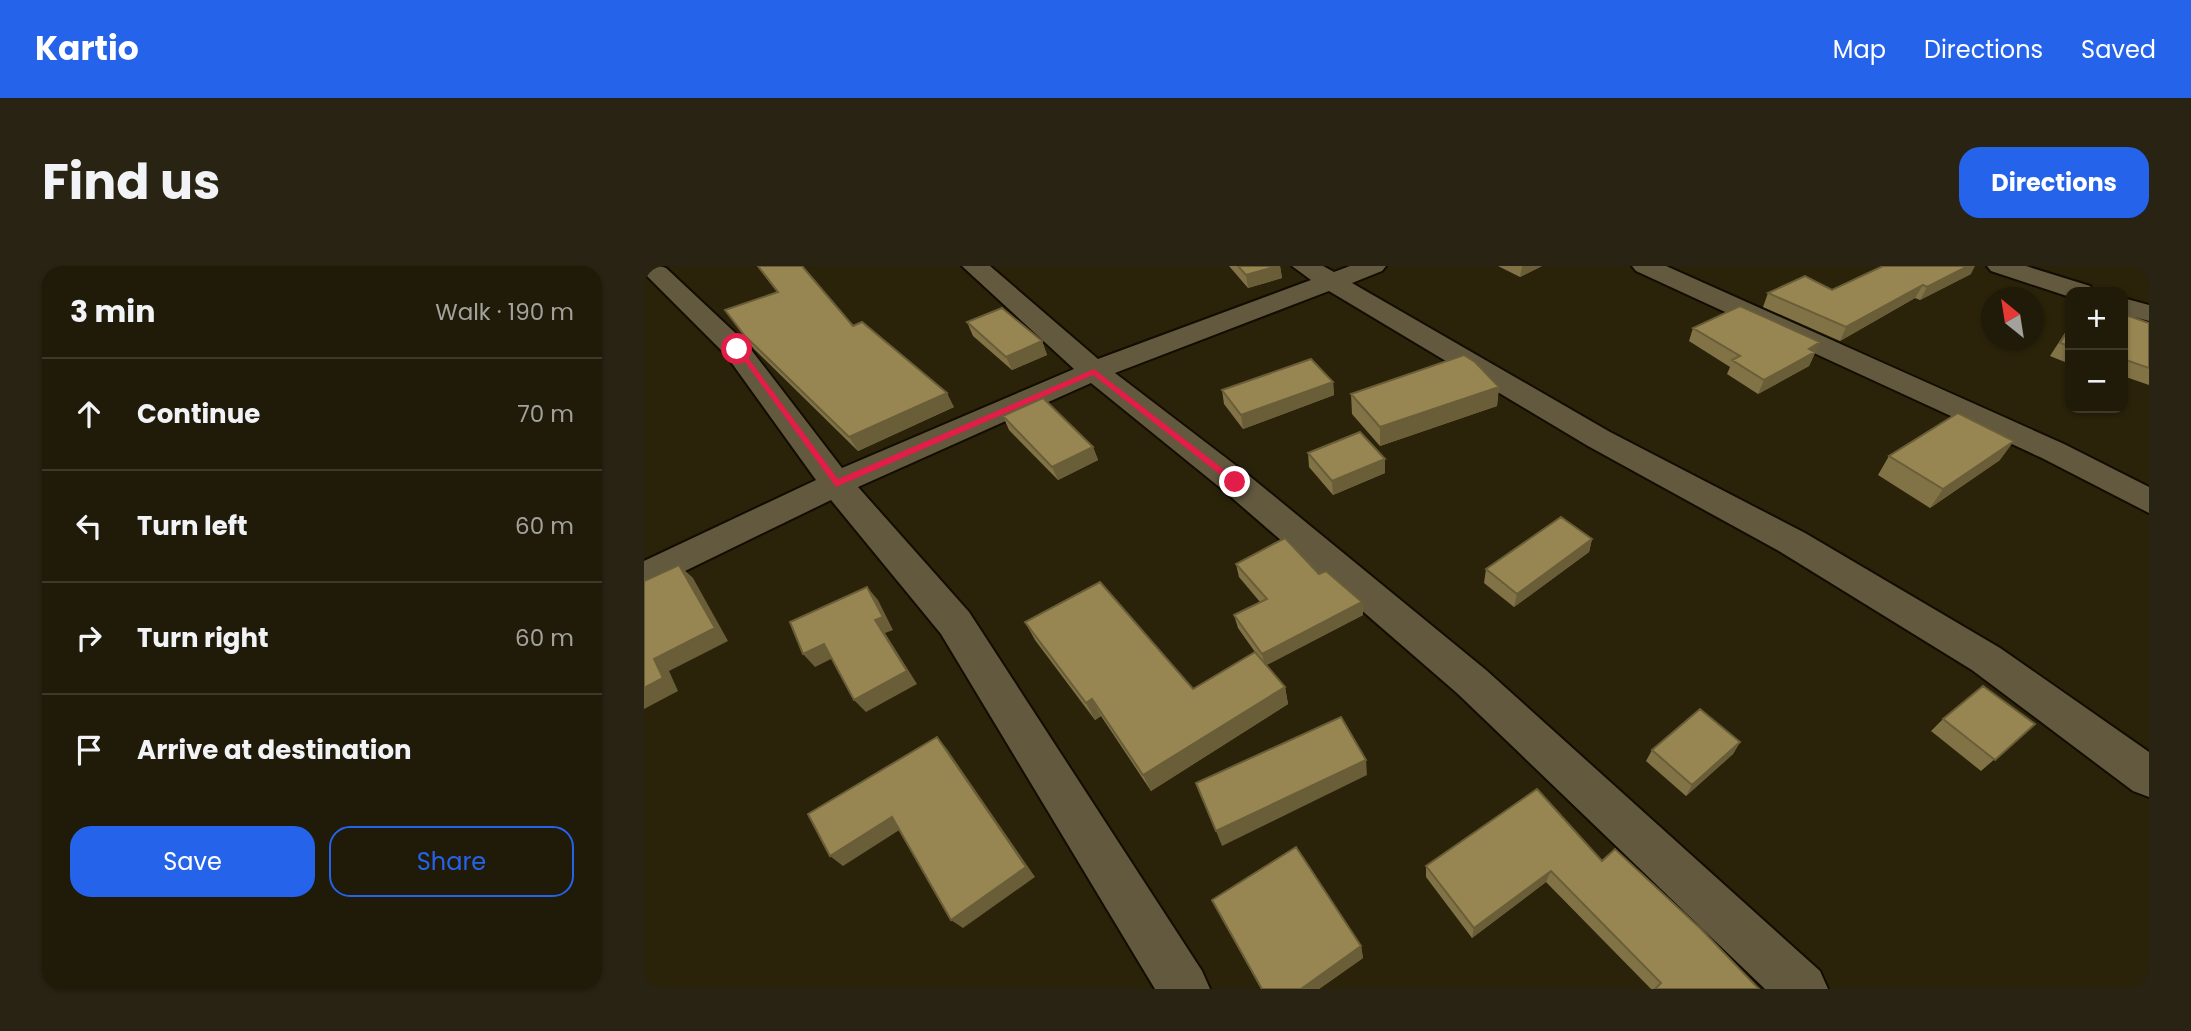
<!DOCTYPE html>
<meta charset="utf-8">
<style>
body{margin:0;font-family:Poppins,sans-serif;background:#282312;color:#f1f3f6}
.controls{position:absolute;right:21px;top:21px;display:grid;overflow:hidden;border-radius:14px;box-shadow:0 2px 5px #0004}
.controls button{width:63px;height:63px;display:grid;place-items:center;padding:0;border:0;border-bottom:2px solid #3d3829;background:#201a08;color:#f1f3f6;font:35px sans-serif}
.compass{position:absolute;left:1337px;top:21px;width:63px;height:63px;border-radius:50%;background:#201a08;box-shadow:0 2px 5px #0004;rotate:330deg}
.stop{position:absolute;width:21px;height:21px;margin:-16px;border:5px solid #e11d48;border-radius:50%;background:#fff}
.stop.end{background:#e11d48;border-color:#fff;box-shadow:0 2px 7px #0008}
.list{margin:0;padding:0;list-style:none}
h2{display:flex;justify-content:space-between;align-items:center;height:91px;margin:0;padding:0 28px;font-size:30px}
h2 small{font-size:23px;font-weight:400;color:#a2a19c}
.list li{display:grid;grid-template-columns:46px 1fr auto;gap:21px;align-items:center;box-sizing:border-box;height:112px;padding:0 28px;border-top:2px solid #3d3829}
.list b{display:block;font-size:26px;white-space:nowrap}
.list em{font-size:23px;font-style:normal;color:#a2a19c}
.actions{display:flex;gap:14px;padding:21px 28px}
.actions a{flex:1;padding:16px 0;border:2px solid #2563eb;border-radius:21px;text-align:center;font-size:24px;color:#2563eb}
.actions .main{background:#2563eb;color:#fff}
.icon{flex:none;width:38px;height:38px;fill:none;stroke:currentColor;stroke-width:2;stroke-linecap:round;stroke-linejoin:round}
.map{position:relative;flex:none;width:1505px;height:723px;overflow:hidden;border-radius:21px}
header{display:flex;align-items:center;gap:42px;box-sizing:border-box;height:98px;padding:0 35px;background:#2563eb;color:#fff}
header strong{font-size:33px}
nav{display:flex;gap:38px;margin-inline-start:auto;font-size:24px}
.intro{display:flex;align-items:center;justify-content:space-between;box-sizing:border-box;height:168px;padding:0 42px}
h1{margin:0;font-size:49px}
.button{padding:18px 32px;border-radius:21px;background:#2563eb;color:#fff;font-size:24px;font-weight:700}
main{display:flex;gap:42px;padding:0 42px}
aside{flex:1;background:#201a08;border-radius:21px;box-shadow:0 2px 5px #0004}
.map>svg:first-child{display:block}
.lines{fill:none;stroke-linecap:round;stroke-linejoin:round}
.minor-casing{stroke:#130c00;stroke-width:4}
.minor{fill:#62593f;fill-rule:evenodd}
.wall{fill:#827347}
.shaded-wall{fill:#6a5e39}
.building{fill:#978652;stroke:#6a5e39;stroke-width:2}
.route{fill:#e11d48}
</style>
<header>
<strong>Kartio</strong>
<nav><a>Map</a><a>Directions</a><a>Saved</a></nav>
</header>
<div class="intro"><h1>Find us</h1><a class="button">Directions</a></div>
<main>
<aside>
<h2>3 min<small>Walk · 190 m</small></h2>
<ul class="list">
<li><svg class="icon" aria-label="ahead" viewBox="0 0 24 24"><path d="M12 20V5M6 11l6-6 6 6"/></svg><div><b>Continue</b></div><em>70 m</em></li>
<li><svg class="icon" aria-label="left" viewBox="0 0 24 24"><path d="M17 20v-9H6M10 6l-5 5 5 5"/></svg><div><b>Turn left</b></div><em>60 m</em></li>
<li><svg class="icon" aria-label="right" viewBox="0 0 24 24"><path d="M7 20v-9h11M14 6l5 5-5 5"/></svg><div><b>Turn right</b></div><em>60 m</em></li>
<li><svg class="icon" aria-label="arrive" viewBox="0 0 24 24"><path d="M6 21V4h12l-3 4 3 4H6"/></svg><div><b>Arrive at destination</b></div></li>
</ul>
<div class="actions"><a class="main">Save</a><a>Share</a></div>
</aside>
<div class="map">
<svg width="1505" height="723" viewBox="0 0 1505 723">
<rect width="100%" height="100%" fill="#2a230a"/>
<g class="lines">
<defs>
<path id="minor" d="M16,0L22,2L102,77L198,202L430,103L318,0H346L454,93L667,14L648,0H679L690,6L706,0H742L738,5L708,17L966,166L1161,267L1356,382L1505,486V531L1489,525L1328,404L1135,285L944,180L685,25L471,107L603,208L842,404L1176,705L1184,723H1121L814,428L579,224L447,117L214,221L325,346L558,705L566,723H511L297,368L187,234L0,325V295L172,214L82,89L0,7L4,2Z
M988,0H1022L1420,178L1505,221V247L1398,192L992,5Z
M1343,0H1382L1446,20L1450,26H1426V31L1347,5Z
M1479,32L1505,39V55L1479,48Z"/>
</defs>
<use href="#minor" class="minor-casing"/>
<use href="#minor" class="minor"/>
</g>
<path class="wall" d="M113,0H158L209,60L310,141L214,185L110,83L81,44L133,26Z
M585,0H636L638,12L604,22Z
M854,0H898L876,11Z
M1327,8L1276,34L1271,32L1196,75L1119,41L1124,27L1188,24Z
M1479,48L1505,57V119L1479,110Z
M323,56L398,75L403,89L368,104L329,70Z
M1426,59V98L1406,90Z
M1049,62L1176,76L1165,100L1114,128L1083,108L1086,101L1045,75Z
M689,116L690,129L599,163L580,138L578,124Z
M855,121L853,140L736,180L708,148L707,128Z
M359,150L449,181L454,194L414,214L365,164Z
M664,187L741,207L689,229L665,201Z
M1245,190L1356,194L1286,242L1234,209Z
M948,273L945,286L870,341L840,317L842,303Z
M592,298L675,308L718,336L719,349L622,399L641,421L644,438L507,525L457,450L451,454L391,374L381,356L549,423L611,386L594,362L590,349L616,336L595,311Z
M1299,453L1391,458L1337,505L1287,465Z
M1096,476L1089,488L1042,530L1002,495L1008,484Z
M958,595L1115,723H1007L902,616L828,672L782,611V600Z
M568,634L717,680L719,692L675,723H617Z"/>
<path class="shaded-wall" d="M633,0H636L638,12L604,22L602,9Z
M878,0H898L876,11Z
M1324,0H1331L1327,8L1276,34L1283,21Z
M1279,19L1271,32L1196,75L1202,61Z
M398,75L403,89L368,104L362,91Z
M1176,76L1165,100L1114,128L1120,114L1165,83Z
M689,116L690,129L599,163L597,149Z
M855,121L853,140L736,180V161Z
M303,127L310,141L214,185L205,171Z
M1370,175L1356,194L1286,242L1299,223Z
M449,181L454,194L414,214L408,201Z
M741,193V207L689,229L688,215Z
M948,273L945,286L870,341L873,328Z
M35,299L49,312L84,375L25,405L34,425L0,443V422Z
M223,321L234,334L249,364L241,367L273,418L222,446L210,434L231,354Z
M718,336L719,349L621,400L618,388Z
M180,378L191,391L171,401L159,388Z
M641,421L644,438L507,525L499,509Z
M448,433L457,450L451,454L442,437Z
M293,471L303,483L391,611L319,662L307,654Z
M1096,476L1089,488L1042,530L1048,519Z
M722,494L723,509L578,580L572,565Z
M248,551L260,561L199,600L186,590Z
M907,605L902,616L828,672L830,662Z
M717,680L719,692L675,723H657Z"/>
<path class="building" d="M114,0H158L209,60L218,56L303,127L205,171L101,70L81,44L134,26Z
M594,0H633L602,9Z
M1239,0H1324L1283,21L1279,19L1202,61L1124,27L1161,10L1188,24Z
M1096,40L1176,76L1165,83L1171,86L1120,114L1088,94L1096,90L1049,62Z
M358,42L398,75L362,91L323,56Z
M1479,48L1505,57V102L1479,93Z
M1426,61V80L1416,77Z
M820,89L831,96L855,121L736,161L707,128Z
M667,93L689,116L597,149L578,124Z
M399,132L449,181L408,201L359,150Z
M1314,147L1370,175L1299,223L1245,190Z
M716,166L741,193L688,215L664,187Z
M917,251L948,273L873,328L842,303Z
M641,272L675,308L682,305L718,336L618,388L590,349L623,333L592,298Z
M35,299L71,362L10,393L19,412L0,422V315Z
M456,316L549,423L611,386L641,421L499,509L448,433L442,437L381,356Z
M223,321L239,351L231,354L263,405L210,434L180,378L159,388L146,356Z
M1339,420L1391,458L1351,494L1299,453Z
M1056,443L1096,476L1048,519L1008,484Z
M697,451L722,494L572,565L552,517Z
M293,471L382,601L307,654L248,551L186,590L164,548Z
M893,523L958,595L971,583L1057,663L1115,723H1011L1017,717L907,605L830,662L782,600Z
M652,581L717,680L657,723H618L568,634Z"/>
<path class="route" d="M90,81H96L194,213L450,103L596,216L588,218L449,109L192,221Z"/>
</svg>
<div class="controls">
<button>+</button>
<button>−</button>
</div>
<svg class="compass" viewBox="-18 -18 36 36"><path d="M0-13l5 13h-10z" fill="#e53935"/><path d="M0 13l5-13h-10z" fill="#a2a19c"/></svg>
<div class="stop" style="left:93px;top:83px"></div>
<div class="stop end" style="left:591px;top:216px"></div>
</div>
</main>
